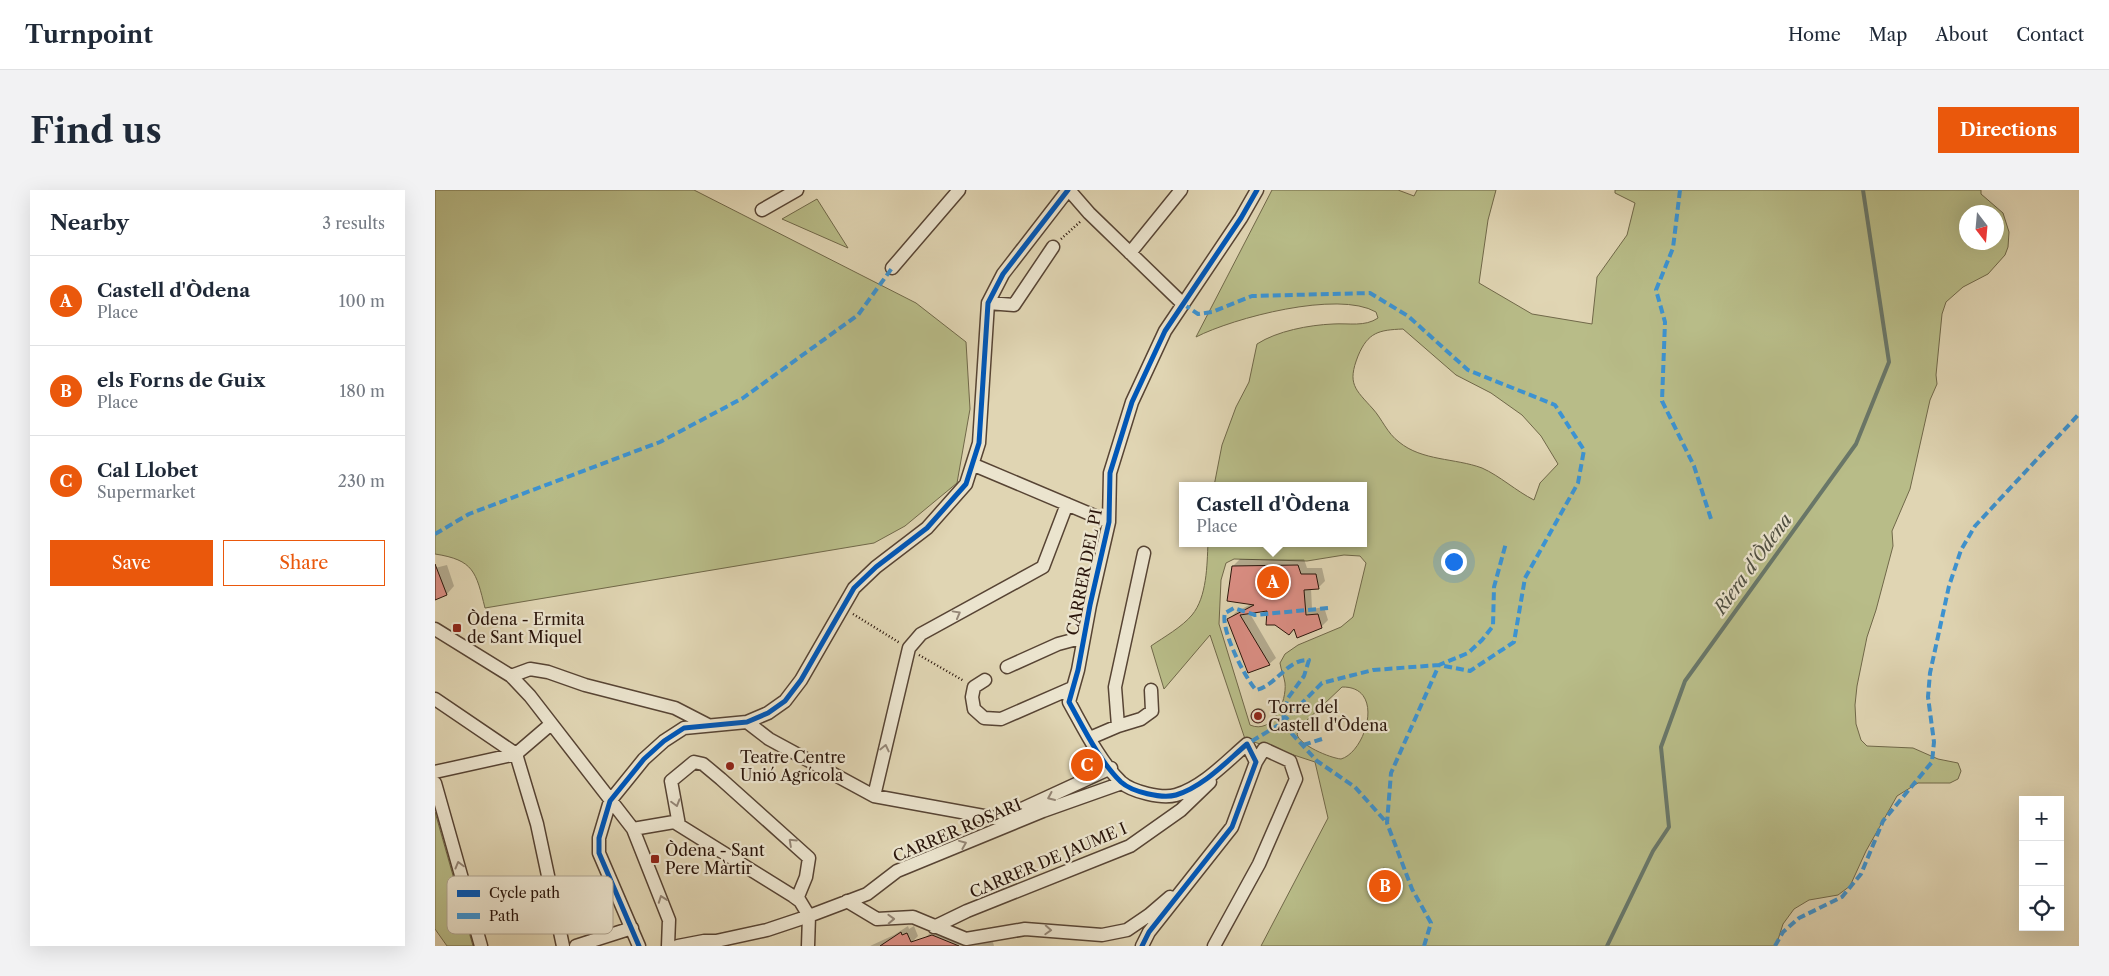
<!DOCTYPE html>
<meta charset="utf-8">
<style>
body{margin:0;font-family:"Libre Caslon Text",serif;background:#f2f2f3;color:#1f2937}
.controls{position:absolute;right:15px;bottom:15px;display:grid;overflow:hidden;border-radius:0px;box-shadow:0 5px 20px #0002}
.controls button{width:45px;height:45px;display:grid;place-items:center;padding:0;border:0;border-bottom:1px solid #e0e1e3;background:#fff;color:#1f2937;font:25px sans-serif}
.compass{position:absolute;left:1524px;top:15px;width:45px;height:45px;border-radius:50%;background:#fff;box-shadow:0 5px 20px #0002;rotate:164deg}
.you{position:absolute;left:1018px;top:371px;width:18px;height:18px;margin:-12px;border:4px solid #fff;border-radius:50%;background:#1a73e8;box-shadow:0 0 0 8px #1a73e833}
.badge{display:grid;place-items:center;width:32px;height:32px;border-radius:50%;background:#ea580c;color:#fff;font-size:16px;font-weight:700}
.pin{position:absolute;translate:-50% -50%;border:2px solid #fff;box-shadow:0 1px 5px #0006}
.popup{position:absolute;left:744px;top:292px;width:188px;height:65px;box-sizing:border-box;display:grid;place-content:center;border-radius:0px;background:#fff;filter:drop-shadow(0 1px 4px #0005);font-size:16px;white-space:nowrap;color:#747a83}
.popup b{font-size:19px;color:#1f2937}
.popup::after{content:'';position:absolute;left:50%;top:100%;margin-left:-10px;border:10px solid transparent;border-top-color:#fff}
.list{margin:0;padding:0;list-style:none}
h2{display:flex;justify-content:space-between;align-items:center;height:65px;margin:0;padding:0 20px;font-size:21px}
h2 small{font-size:16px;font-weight:400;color:#747a83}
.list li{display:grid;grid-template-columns:32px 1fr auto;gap:15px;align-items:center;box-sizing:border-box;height:90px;padding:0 20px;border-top:1px solid #e0e1e3}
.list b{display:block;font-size:19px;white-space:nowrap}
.list p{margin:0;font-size:16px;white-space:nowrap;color:#747a83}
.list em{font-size:16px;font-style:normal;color:#747a83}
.actions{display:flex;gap:10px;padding:15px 20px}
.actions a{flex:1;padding:11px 0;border:1px solid #ea580c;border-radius:0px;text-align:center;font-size:18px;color:#ea580c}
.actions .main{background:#ea580c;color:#fff}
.icon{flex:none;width:28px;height:28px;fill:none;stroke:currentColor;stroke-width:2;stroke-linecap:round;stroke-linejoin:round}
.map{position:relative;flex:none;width:1644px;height:756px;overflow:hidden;border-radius:0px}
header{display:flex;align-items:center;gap:30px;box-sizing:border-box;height:70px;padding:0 25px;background:#fff;border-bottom:1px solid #e0e1e3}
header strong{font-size:24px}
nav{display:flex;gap:28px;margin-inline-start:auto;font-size:18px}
.intro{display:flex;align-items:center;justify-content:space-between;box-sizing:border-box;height:120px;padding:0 30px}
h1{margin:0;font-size:35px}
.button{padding:12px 22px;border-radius:0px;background:#ea580c;color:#fff;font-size:18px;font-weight:700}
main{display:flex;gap:30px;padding:0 30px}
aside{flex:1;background:#fff;border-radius:0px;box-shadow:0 5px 20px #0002}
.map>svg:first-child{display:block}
.green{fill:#b8bc88;stroke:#706849;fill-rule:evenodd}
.shadow{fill:#0003}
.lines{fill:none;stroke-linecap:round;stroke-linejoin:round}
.stream{stroke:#697769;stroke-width:4}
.building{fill:#db8e84;stroke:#29140a}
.minor-casing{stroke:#574434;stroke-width:15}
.path{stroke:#29140a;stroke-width:2.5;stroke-dasharray:1 2.5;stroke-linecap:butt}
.minor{stroke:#ebe4ce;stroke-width:12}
.quiet{stroke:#3c93d2;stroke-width:4;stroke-dasharray:8 4;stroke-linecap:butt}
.cycleway-casing{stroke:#ebe4ce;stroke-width:8}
.cycleway{stroke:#0057b8;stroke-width:5}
.oneway{stroke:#948676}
.poi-dot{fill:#8f2418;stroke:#ebe4ce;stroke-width:2}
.labels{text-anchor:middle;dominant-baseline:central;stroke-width:4.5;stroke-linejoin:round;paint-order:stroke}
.street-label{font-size:16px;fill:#29140a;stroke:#ebe4ce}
.poi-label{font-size:16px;fill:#29140a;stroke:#ebe4ce;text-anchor:start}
.water-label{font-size:18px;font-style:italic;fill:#4e4e41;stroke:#ebe4ce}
.key{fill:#ebe4ce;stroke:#b1a693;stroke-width:1}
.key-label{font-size:14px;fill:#29140a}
</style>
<header>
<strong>Turnpoint</strong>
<nav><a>Home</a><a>Map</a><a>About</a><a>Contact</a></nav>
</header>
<div class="intro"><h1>Find us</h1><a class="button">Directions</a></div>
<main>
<aside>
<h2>Nearby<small>3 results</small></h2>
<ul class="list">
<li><span class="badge">A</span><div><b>Castell d'Òdena</b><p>Place</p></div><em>100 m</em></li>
<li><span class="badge">B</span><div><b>els Forns de Guix</b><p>Place</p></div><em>180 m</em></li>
<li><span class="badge">C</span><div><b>Cal Llobet</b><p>Supermarket</p></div><em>230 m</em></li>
</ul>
<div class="actions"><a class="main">Save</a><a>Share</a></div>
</aside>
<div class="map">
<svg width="1644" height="756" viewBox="0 0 1644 756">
<rect width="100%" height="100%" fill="#e0d5b3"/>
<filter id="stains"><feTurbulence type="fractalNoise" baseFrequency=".004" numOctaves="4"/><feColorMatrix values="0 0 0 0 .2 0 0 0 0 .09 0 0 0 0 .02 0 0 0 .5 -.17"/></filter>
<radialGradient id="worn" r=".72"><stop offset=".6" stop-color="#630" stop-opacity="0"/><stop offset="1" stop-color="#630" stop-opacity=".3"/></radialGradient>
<path class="green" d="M0,0H259L481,113L531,152L535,219L522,293L470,336L439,353L50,418C41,382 39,370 0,364Z
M837,0H963L979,6L982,0H1061L1053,30L1044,93L1097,124L1157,134L1162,87L1192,45L1200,13L1180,3V0H1546V4L1568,23L1574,42L1573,57L1570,65L1553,84L1528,97L1511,112L1507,124L1501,185L1502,194L1495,210L1475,299L1457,341L1458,356L1441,420L1432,447L1422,496L1420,515L1421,534L1426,550L1432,556L1478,558L1503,569L1523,573L1526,581L1523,589L1515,593H1483L1462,606L1431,661L1415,696L1403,705L1374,710L1359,719L1348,734L1341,756H826L893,628L880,572L810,549L775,445L729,499L716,456C729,447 747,437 757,425C772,407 772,375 773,353H928V296H779L787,255L801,217L814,192L822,154C842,141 874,135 898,134C914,133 930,137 943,128L941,122C903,100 798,128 761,147ZM1532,22H1562V52H1532ZM968,139L1021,185L1056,203L1087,225L1106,246L1123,274L1105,293L1099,310C1081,301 1065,286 1047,278C1020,268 987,271 964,252C952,243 947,229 938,219C920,199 912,194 923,166C933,142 944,140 968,139ZM909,365L925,366L931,373L918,427L906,437L863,455L850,464L845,473C846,480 849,486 850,493C852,511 838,545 815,535L784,434L786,390L791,373L799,369L872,371ZM907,497C951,496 931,562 906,569C895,568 864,555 862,544L869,533Z
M382,9L413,58L347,29Z
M0,622L38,756H12L0,739Z"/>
<path class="shadow" d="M805,369H869L872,378H887L890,391L883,398H876L877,419L889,417L893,430L886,437H860L841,434L833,420L814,422L841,468L834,474L794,429L801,422L818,413L798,376Z
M12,375L19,396L12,404L0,408V378Z
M817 525a7 7 0 1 1 14 0a7 7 0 1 1-14 0Z
M949,677L966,702L962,705L943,682Z
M473,736L474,739L479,736L483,746L476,753L469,756H435L459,745Z
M496,742L557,748L559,756H489V749Z"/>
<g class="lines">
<path class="stream" d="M1172,756L1218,661L1234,637L1226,557L1250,491L1421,254L1454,172L1428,0"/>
</g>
<path class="building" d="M0,374L12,405L0,410Z
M863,375L866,384H881L884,399L869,400L871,425L883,424L887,438L862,448L859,439L854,445L840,435H831L832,421L805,425L835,475L813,483L792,429L819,415L792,411L797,376Z
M816 526a7 7 0 1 1 14 0a7 7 0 1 1-14 0Z
M945,680L963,706L955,712L937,685Z
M466,742L467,745L472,743L476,752L497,745L524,756H445Z"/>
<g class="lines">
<defs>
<path id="minor" d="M634,0L654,23L748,114
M327,20L362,0
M695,63L746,0
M457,78L524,0
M553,113L579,115L618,57
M539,275L674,332
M0,439L76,486L95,506L198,639L234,730L233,756
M572,477L623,454L649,447
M76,486L95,479L113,482L150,495L240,518L273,535
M550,490L539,497L537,507L539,519L549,528L566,529L637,498
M0,509L81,564L102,634L128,756
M312,532L334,549L439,606L565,629L676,578
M683,536L706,529L717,521L716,500
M655,548L683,536L680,497L709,363
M0,582L81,564L116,534
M0,593L46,756
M439,606L474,458L486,444L608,377L632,314
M244,635L236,591L259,572L268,574L286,589L374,668L371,687L362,709
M198,639L239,632L358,706L365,711L374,726
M412,711L442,729L478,727L531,749L590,739L667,745L692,740L714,725L735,707
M499,737L532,721L695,656L746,620L775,592
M141,756L197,738
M204,756L164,663V648L175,611L209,569L229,551L249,538L312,532L333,523L350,511L366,490L419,398L441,377L492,338L531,294L544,253L553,113L568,84L633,0
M243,756L269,751H281L332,740L374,726L432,704L462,681L608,621L687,593
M373,756L374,726
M707,756L714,742L797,637L821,572L812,554C791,572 768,597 741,605C727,609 697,602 686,592C665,572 648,537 634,512L643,480L655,415L674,332L675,283L697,212L730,141L806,28L822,0
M779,756L824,674L861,589L855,571L829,559L821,572"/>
</defs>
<use href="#minor" class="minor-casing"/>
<path class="path" d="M626,49L646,31
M418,424L465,453
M484,465L529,491"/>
<use href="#minor" class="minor"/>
<path class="quiet" d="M1245,0L1238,58L1221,100L1230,132L1227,211L1259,276L1276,329
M748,114L763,124L777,122L817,106L935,103L973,126L1033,180L1120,215L1149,260L1143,293L1090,388L1079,452L1035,481L1004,475L938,480L887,493L847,533L812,554
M0,344L34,324L225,252L308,208L423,125L457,78
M893,418L820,425L799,418L790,423C785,439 810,488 821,500C842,495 852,469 874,470L869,486L853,508L847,533L882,571L920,597L952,633
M868,555L887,549
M989,756L996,733L977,699L952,633L956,583L1004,475L1033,463L1047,450L1058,436L1059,397L1071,353
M1340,756L1348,742L1364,728L1407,707L1426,684L1448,631L1497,572L1499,552L1493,507L1495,483L1514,396L1526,360L1540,336L1644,224"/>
<defs>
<path id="cycleway" d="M204,756L164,663V648L175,611L209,569L229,551L249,538L312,532L333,523L350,511L366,490L419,398L441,377L492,338L531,294L544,253L553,113L568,84L633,0
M707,756L714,742L797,637L821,572L812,554C791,572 768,597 741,605C727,609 697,602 686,592C665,572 648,537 634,512L643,480L655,415L674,332L675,283L697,212L730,141L806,28L822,0"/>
</defs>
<use href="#cycleway" class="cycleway-casing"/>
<use href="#cycleway" class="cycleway"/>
</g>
<defs><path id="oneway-chevron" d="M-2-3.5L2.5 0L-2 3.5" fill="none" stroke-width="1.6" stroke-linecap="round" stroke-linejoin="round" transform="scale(1.25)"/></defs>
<g class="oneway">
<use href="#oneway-chevron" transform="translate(522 424) rotate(-29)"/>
<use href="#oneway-chevron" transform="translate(450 558) rotate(-77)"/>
<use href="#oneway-chevron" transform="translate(616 607) rotate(156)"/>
<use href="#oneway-chevron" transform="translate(241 613) rotate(74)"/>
<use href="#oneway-chevron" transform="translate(357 652) rotate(-137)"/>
<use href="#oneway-chevron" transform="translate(528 654) rotate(-22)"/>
<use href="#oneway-chevron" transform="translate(24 675) rotate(-105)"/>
<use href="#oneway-chevron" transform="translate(227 709) rotate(-110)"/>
<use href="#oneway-chevron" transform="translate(456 729) rotate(-2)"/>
<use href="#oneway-chevron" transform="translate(613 740) rotate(3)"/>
</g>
<g class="poi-dot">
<rect x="17" y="433" width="10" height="10" rx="2.5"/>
<circle cx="823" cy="526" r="5"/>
<circle cx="295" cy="576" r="5"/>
<rect x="215" y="664" width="10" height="10" rx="2.5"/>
</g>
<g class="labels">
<g class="street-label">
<text transform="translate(649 382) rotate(-79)">CARRER DEL PI</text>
<text transform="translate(522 640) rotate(-23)">CARRER ROSARI</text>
<text transform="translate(613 670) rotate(-23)">CARRER DE JAUME I</text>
</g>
<g class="poi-label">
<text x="32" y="429">Òdena - Ermita<tspan x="32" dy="18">de Sant Miquel</tspan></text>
<text x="833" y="517">Torre del<tspan x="833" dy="18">Castell d'Òdena</tspan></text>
<text x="305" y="567">Teatre Centre<tspan x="305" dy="18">Unió Agrícola</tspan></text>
<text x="230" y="660">Òdena - Sant<tspan x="230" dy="18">Pere Màrtir</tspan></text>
</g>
<g class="water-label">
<text transform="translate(1318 374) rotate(-54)">Riera d'Òdena</text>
</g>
</g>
<rect x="12" y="686" width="166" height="58" rx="8" class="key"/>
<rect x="22" y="700" width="23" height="7" fill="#0057b8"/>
<rect x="22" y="723" width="23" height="6" fill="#3c93d2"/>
<g class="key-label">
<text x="54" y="708">Cycle path</text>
<text x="54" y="731">Path</text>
</g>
<rect width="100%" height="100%" filter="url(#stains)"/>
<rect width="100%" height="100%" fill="url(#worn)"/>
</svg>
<div class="controls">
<button>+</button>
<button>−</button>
<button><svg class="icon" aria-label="locate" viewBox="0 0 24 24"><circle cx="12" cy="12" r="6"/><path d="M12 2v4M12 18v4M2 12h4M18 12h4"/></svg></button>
</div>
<svg class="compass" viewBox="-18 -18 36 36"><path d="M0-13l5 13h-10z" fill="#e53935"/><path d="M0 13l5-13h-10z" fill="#747a83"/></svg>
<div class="you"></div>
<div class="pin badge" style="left:838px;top:392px">A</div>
<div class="popup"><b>Castell d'Òdena</b>Place</div>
<div class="pin badge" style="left:950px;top:696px">B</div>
<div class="pin badge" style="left:652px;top:575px">C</div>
</div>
</main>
